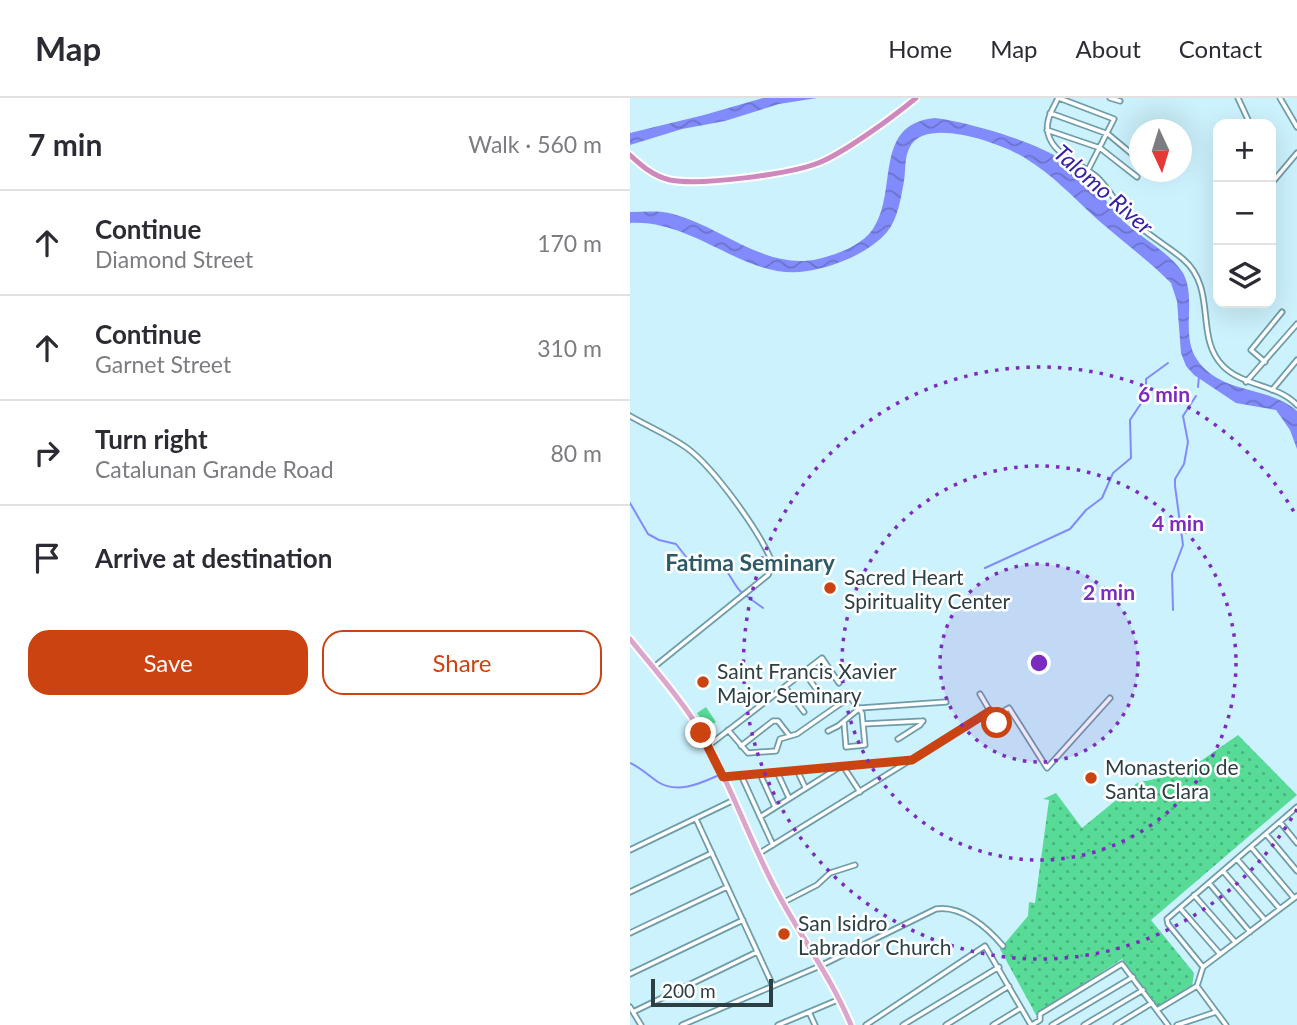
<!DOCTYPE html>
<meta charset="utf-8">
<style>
body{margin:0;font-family:Lato,sans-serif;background:#f7f7f7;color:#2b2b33}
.controls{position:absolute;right:21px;top:21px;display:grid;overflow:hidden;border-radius:14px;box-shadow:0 7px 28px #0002}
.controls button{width:63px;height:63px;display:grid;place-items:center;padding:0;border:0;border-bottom:2px solid #e1e1e2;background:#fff;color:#2b2b33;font:35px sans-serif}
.compass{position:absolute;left:499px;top:21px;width:63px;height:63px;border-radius:50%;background:#fff;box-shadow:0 7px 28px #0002;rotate:176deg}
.scale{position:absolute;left:21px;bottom:18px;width:122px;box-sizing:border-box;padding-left:7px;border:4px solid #2c3f45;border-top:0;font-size:19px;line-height:24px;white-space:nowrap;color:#2c3f45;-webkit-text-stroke:5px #fff;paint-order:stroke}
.stop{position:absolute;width:21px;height:21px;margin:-16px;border:5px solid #ca4311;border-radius:50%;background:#fff}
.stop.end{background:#ca4311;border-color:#fff;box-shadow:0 2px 7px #0008}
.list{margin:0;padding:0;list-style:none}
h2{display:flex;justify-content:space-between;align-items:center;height:91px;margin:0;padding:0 28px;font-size:30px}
h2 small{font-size:23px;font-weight:400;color:#7c7c81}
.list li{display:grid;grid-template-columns:46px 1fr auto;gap:21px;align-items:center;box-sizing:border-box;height:105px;padding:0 28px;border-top:2px solid #e1e1e2}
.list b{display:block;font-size:26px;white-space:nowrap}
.list p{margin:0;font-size:23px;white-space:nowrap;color:#7c7c81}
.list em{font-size:23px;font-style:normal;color:#7c7c81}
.actions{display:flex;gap:14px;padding:21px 28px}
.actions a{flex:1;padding:16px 0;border:2px solid #ca4311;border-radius:21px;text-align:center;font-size:24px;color:#ca4311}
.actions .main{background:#ca4311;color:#fff}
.icon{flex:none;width:38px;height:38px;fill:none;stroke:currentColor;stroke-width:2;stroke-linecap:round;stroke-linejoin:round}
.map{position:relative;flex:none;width:667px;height:927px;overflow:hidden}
header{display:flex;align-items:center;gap:42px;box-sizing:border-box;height:98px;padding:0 35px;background:#fff;border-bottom:2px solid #e1e1e2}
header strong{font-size:33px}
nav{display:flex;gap:38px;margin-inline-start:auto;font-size:24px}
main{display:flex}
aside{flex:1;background:#fff}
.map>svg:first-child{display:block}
.grass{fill:url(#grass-dots)}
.garden{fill:#57db97}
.water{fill:url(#water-waves)}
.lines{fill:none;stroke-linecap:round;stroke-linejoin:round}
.stream{stroke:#828bfb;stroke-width:2}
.minor-casing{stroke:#6f9ca9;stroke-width:7}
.primary-casing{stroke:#fff;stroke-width:9}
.trunk-casing{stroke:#fff;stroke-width:9}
.minor{stroke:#fff;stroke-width:3.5}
.primary{stroke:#dba6cd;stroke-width:5}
.trunk{stroke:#cf88bc;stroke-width:5}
.route{stroke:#ca4311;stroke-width:9}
.ring{fill:none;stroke:#7b2cbf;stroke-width:3.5;stroke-dasharray:3.5 7}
.poi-dot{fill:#ca4311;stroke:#fff;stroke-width:2.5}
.labels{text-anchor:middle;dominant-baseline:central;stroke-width:5;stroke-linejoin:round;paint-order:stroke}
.poi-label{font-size:21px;fill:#2c3f45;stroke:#fff;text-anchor:start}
.water-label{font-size:23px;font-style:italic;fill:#3323a4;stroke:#fff}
.neighbourhood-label{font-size:23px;font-weight:bold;fill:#2e5a66;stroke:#fff}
.centre{fill:#7b2cbf;stroke:#fff;stroke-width:3.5}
.ring-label{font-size:21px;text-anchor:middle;font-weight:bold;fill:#7b2cbf;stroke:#fff;stroke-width:5;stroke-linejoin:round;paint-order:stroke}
</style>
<header>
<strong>Map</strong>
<nav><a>Home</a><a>Map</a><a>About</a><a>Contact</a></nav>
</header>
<main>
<aside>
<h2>7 min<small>Walk · 560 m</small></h2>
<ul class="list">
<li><svg class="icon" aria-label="ahead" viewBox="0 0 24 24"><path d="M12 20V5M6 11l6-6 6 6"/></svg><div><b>Continue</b><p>Diamond Street</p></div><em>170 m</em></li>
<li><svg class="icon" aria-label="ahead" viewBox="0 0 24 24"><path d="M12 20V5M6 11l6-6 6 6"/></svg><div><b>Continue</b><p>Garnet Street</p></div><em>310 m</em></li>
<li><svg class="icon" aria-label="right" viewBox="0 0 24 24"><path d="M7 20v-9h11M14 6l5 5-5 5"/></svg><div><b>Turn right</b><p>Catalunan Grande Road</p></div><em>80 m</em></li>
<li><svg class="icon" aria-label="arrive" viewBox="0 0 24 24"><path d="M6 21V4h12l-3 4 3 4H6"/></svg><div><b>Arrive at destination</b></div></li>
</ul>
<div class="actions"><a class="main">Save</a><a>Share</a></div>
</aside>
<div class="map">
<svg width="667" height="927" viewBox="0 0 667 927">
<defs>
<pattern id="grass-dots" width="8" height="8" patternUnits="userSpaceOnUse" patternTransform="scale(1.75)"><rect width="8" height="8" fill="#57db97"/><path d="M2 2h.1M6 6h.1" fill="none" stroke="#48b37d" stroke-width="1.8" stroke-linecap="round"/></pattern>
<pattern id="water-waves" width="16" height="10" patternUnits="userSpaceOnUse" patternTransform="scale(1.75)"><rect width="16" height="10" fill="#828bfb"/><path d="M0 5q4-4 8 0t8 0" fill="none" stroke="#6b73cd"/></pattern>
</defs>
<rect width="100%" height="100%" fill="#ccf2fd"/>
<path class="grass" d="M608,637L667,697L521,822L564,875L562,888L528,910L492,861L406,917L370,851L398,818L399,804L405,805L419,702L413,701L426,695L452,730L507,685L555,674Z"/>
<path class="garden" d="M76,609L86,624L78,630L67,615Z"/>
<path class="water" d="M133,0H187L149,6L95,23L52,31L0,47V35L74,17Z
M305,20C334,23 407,44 430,61C445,73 461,86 474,100C482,110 489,120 499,128C514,141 545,159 554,177C566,202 551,235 566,260C589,297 638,287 667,313V351L660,332L646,312L606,305L564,277L556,268L551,255L547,203L541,185C518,162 492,143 468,122C445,101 422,76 395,60C373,46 299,19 281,47C274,58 276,71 274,83C271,99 268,121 257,134C239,155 204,169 177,173C117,184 65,121 0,125V114C14,114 29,112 43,116C90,128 136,173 188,161C208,156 231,148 243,131C269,93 242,26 305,20Z"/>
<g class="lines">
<path class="stream" d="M568,289L569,279
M0,405L18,436L29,442L46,446L60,464L88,465C100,472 102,486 112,495
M355,470L440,431L456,412L472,400L483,375L501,360L500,322L516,298V281L538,265
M115,497L133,510
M543,512L542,476L553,447L545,388V381L554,366L558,344L553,318L566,298
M0,665C11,670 19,678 28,684C47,696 69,686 87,678"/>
<defs>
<path id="minor" d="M428,0C423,11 415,22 418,35C423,58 452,65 468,80C480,92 487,107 498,118C514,135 535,146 553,161C588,191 564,239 593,268C614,289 647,286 667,307
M429,0L484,21L458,72
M480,0L490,3
M608,0L620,26
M650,0L667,29
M420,15L478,36L508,61
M417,32L470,50L507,79
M641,86L667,55
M635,264L621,252L652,214
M616,284L667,226
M642,292L667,262
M0,318C19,329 39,337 57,350C84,370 132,436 143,467L138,477L24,569
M174,574L192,599
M155,589L174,614
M350,596L367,625
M363,619L379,610L417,670L480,600
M233,626L293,623
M98,632L118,655L146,653L150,641L167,636L220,599L232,615L235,647L216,649L214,624
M198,633L208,628L230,610L316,604
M268,641L290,627L293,623
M78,648L192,560L209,585
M111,648L143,623H148L159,637
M213,668L230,694
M167,672L175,689
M147,674L159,700
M130,676L145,709
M111,677L143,747
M95,679L279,662
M130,719L208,670
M66,721L143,888
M650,724L667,745
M636,736L667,773
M621,749L664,800
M0,752L104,702
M128,756L360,613
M607,761L650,811
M593,773L635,822
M579,785L620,834
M0,794L82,755
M564,797L605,844
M154,804L187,787L200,775L225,767
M550,810L590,856
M0,835L97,789
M573,869L538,826L537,821L667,709
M0,876L113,822
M567,888L573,869L667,798
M567,888L596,927
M0,909L11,927
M527,912L567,888
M3,914L127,854
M179,914L185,927
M52,927L190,868L306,811C331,807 357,829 373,848
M148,927L210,901
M236,927L355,848L401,927
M273,927L369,869
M316,927L379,888
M363,927L391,910
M402,927L410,922V916L492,866L538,927
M422,927L503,879
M454,927L513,892
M486,927L522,905
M547,927L586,914"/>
<path id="primary" d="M0,541C24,571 51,601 71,634C100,685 119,741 146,792C170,838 201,879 221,927"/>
<path id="trunk" d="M0,57C12,68 23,78 40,82C70,88 165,76 193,63C219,51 263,19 286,0"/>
</defs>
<use href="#minor" class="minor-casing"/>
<use href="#primary" class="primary-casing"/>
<use href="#trunk" class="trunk-casing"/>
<use href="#minor" class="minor"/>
<use href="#primary" class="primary"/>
<use href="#trunk" class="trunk"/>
</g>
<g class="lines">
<path class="route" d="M71,635L93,679L282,662L360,613L367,625"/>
</g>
<circle cx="409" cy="565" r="99" fill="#7b2cbf" fill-opacity=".12"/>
<g class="ring">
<circle cx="409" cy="565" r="99"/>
<circle cx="409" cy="565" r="197"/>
<path d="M667 711A296 296 0 1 1 667 419"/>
</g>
<g class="poi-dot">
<circle cx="200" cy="490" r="7"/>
<circle cx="73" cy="584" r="7"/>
<circle cx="461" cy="680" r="7"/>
<circle cx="154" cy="836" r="7"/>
</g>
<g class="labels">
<g class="poi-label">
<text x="214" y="478">Sacred Heart<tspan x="214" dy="24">Spirituality Center</tspan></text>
<text x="87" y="572">Saint Francis Xavier<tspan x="87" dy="24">Major Seminary</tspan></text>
<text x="475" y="668">Monasterio de<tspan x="475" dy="24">Santa Clara</tspan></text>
<text x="168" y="824">San Isidro<tspan x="168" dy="24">Labrador Church</tspan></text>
</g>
<g class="water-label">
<text transform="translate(474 91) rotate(41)">Talomo River</text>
</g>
<g class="neighbourhood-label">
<text x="120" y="464">Fatima Seminary</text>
</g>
</g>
<circle cx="409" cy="565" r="10" class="centre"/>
<g class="ring-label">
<text x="534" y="304">6 min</text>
<text x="548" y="433">4 min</text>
<text x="479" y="502">2 min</text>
</g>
</svg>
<div class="controls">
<button>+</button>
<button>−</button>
<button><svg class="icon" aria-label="layers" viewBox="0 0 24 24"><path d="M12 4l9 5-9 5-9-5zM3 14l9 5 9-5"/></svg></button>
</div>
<svg class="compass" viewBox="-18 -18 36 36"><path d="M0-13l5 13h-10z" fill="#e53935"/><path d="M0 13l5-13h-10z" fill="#7c7c81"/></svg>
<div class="scale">200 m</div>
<div class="stop" style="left:367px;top:625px"></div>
<div class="stop end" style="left:71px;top:635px"></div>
</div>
</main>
